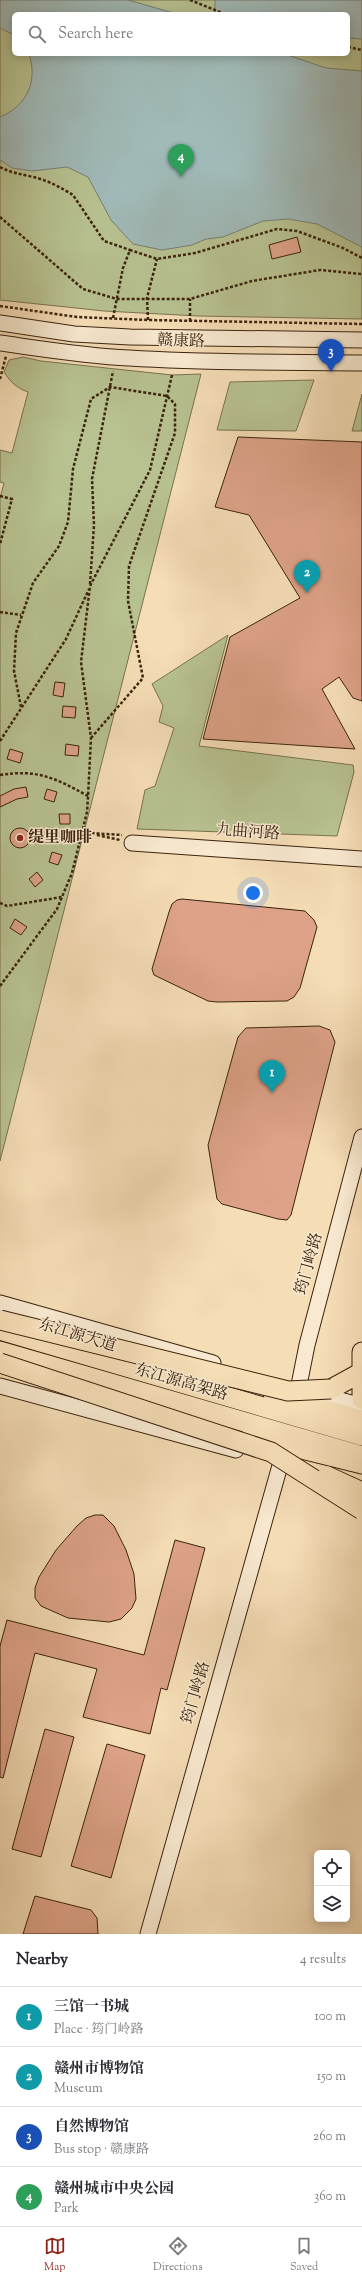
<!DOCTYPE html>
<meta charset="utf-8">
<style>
body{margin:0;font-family:"Sorts Mill Goudy","Noto Serif SC",serif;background:#f7f7f7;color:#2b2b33}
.controls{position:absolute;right:12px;bottom:12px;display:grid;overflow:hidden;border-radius:6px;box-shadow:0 2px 10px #0003}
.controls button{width:36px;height:36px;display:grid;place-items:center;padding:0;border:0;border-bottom:1px solid #e1e1e2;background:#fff;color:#2b2b33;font:20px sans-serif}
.you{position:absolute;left:253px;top:893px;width:14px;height:14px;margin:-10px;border:3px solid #fff;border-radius:50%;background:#1a73e8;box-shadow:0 0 0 6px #1a73e833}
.badge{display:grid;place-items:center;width:26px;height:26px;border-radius:50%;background:#8f2418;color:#fff;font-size:13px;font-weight:700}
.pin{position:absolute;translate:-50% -33px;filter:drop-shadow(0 1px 2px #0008)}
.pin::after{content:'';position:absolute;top:21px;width:14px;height:12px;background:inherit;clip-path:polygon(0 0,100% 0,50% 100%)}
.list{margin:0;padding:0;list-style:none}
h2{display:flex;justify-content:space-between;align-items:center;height:52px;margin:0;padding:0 16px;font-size:17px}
h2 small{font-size:13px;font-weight:400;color:#7c7c81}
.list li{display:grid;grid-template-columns:26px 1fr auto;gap:12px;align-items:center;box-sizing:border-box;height:60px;padding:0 16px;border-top:1px solid #e1e1e2}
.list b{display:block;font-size:15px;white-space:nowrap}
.list p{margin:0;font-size:13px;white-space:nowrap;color:#7c7c81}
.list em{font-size:13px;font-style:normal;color:#7c7c81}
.icon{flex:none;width:22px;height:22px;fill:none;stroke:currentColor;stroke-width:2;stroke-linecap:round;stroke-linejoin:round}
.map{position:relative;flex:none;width:362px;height:1934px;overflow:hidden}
.search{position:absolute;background:#fff;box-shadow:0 2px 10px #0003;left:12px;right:12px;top:12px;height:44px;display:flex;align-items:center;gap:10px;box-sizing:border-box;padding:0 14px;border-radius:6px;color:#7c7c81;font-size:15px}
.sheet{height:292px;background:#fff}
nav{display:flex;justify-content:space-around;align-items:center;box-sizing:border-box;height:56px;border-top:1px solid #e1e1e2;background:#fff;font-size:11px;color:#7c7c81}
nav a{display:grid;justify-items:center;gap:2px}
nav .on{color:#8f2418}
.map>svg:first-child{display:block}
.green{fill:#b8c291;stroke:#7a7250;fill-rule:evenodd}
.water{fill:#a0bab8;stroke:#787e74}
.building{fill:#dda287;stroke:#3c230e}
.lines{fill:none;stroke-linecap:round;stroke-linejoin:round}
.secondary-casing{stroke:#3c230e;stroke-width:17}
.primary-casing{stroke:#3c230e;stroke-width:19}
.highway-casing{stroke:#3c230e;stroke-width:21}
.path{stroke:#3c230e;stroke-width:2.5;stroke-dasharray:3 2;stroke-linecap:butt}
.secondary{stroke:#f8e9d0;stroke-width:15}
.primary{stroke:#f5ddb6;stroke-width:17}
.highway{stroke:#f5ddb6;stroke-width:19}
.highway-bridge-casing{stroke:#3c230e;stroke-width:21;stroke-linecap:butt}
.highway-bridge{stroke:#f5ddb6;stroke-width:19}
.poi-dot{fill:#8f2418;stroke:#f8e9d0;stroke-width:1.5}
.labels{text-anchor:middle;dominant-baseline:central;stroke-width:3;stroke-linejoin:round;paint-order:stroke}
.street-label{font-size:16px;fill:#3c230e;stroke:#f8e9d0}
.poi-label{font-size:16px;font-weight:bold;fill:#3c230e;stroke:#f8e9d0;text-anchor:start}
</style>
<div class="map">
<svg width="362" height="1934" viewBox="0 0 362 1934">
<rect width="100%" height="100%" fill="#f5ddb6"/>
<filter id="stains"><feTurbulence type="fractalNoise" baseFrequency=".005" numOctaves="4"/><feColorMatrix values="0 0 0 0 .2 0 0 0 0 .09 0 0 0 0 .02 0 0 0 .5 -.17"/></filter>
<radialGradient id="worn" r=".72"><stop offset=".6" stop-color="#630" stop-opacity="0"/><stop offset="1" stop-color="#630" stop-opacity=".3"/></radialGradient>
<path class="green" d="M0,0H362V319L198,316L104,311L0,300ZM14,14H348V54H14Z
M23,357L41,361L172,375L201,374L0,1161V498L4,483L0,482V450L12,453L28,392C17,388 11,383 4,372L9,360Z
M314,380L296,431L217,430L230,382Z
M362,394V431H352Z
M228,635L199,746L353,765L354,772L337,836L137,829L145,790L155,786L174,728L159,722L163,706L152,684Z"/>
<path class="water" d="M0,0H128L177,14H14V35L0,28Z
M215,0H362V39L348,38V14H269L263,12L261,14H215Z
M29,54H285L326,68L362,71V247L317,224L288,219L263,221L223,237L206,239L192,245L162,250L133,244L111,220L88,177L67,167L32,171L12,168L0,160V117C27,106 38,81 29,54Z"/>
<path class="building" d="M297,237L301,252L272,259L269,245Z
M238,437L362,442V701L353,698L339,677L322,689L355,749L203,739L230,637L300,598L249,515L215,507Z
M55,682L65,683L63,697L53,695Z
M63,706L76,707L75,718L62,717Z
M66,744L79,746L78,756L65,755Z
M10,749L23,753L20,763L7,759Z
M26,787L28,797L17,799L0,807V796L14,789Z
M47,789L57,792L54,802L44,799Z
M59,814H70V824H60Z
M10 838a10 10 0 1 1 20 0a10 10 0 1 1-20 0Z
M52,852L62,855L58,865L49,862Z
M37,872L43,880L35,887L29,879Z
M182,899L305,911L314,920L317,927L300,988L294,997L287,1001L217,1002L208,1001L154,975L152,969L169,912L172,904L177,900Z
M15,919L27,927L21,935L10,928Z
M319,1026L330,1030L335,1042L291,1215L287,1220L278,1219L222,1204L217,1199L208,1145L238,1037L246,1028Z
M95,1515H103L114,1526L126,1550L134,1574L136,1599L132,1608L121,1619L109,1622L68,1618L41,1606L35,1598V1588L39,1577L56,1550L77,1526L86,1518Z
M175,1540L205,1548L167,1690L161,1688L150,1734L83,1717L97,1669L35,1653L3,1778L0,1777V1646L7,1620L144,1655Z
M45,1729L74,1737L41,1857L12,1849Z
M107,1744L145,1755L111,1878L71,1866Z
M35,1896L91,1910L97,1918L98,1934H23Z"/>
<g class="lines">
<defs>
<path id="secondary" d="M0,323L74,334L130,337L362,340
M0,343C43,349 86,356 129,358C207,363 284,362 362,363
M132,843L362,859
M0,1303L213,1363
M0,1386L236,1450
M315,1393L362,1406
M296,1400L307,1345L362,1137
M148,1934L281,1462"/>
<path id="primary" d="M272,1394L362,1419
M249,1437L362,1465"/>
<path id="highway" d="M0,1330L362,1436
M0,1351L362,1456
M362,1352V1399
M331,1389L362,1372"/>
</defs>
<use href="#secondary" class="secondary-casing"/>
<use href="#primary" class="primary-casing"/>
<use href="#highway" class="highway-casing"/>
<path class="path" d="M190,0L225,14
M348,47L362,50
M0,167C11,173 21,174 33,177C47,180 62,188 73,195L104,241L130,250
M0,217L83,289L117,299H190L252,281L320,270L362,274
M0,306L77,317L148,320L362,324
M113,318L123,268L130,250L157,259L195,253L277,229L297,231L343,248L362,258
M148,320L147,298L157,259
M190,321V299
M0,379L6,356
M0,496L12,499L0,544
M90,584L94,525L92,479L113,371
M0,612L21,615
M21,707L14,671L16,633L33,583L59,546L68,522L73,469L91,399L110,387L167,396L175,404V433L129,566L128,601L143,678L91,738
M0,741L66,639L89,589
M0,775C38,769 55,778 88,796
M84,827L90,833L122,835
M97,835L120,840
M0,903L7,906L62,897
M0,986L57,909L72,873L87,812L88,797L91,738L81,662L90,586L150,470L172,375"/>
<use href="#secondary" class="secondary"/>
<use href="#primary" class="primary"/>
<use href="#highway" class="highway"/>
<defs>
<path id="highway-bridge" d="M0,1320L288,1391L331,1389
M0,1363L271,1452L362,1510
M327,1476L362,1492"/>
</defs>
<use href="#highway-bridge" class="highway-bridge-casing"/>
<use href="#highway-bridge" class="highway-bridge"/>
</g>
<circle class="poi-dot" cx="20" cy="838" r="4"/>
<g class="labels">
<g class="street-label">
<text transform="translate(181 342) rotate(2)">赣康路</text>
<text transform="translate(248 833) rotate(4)">九曲河路</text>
<text transform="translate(310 1264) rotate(-75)">筠门岭路</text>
<text transform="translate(77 1336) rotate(17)">东江源大道</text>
<text transform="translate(181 1383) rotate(16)">东江源高架路</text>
<text transform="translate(197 1693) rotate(-74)">筠门岭路</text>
</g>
<g class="poi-label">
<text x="28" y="838">缇里咖啡</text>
</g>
</g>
<rect width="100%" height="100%" filter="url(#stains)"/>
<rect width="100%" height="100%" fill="url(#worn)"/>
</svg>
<div class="controls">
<button><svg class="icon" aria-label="locate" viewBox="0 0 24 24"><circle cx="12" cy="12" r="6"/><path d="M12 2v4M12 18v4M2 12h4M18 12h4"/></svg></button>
<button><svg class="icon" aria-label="layers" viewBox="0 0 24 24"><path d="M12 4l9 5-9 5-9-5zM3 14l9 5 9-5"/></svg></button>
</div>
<div class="you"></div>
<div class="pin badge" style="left:272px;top:1093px;background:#0f9aa8">1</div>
<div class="pin badge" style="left:307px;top:593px;background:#0f9aa8">2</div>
<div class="pin badge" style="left:331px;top:372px;background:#1a4fb4">3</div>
<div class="pin badge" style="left:181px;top:177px;background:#2e9e5b">4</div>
<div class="search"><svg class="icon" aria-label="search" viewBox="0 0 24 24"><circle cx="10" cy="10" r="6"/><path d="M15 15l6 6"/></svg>Search here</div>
</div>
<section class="sheet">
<h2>Nearby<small>4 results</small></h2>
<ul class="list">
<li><span class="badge" style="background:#0f9aa8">1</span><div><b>三馆一书城</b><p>Place · 筠门岭路</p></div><em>100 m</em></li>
<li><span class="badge" style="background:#0f9aa8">2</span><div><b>赣州市博物馆</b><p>Museum</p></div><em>150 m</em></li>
<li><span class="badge" style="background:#1a4fb4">3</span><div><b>自然博物馆</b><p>Bus stop · 赣康路</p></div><em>260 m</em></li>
<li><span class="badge" style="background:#2e9e5b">4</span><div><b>赣州城市中央公园</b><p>Park</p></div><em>360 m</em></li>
</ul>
</section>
<nav>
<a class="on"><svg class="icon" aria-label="map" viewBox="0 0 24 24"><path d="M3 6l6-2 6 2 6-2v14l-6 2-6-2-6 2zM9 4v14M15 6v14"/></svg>Map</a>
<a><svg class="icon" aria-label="directions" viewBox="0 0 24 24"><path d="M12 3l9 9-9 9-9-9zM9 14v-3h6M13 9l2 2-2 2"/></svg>Directions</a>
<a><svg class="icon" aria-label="saved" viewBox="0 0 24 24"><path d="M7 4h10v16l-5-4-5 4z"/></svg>Saved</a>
</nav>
